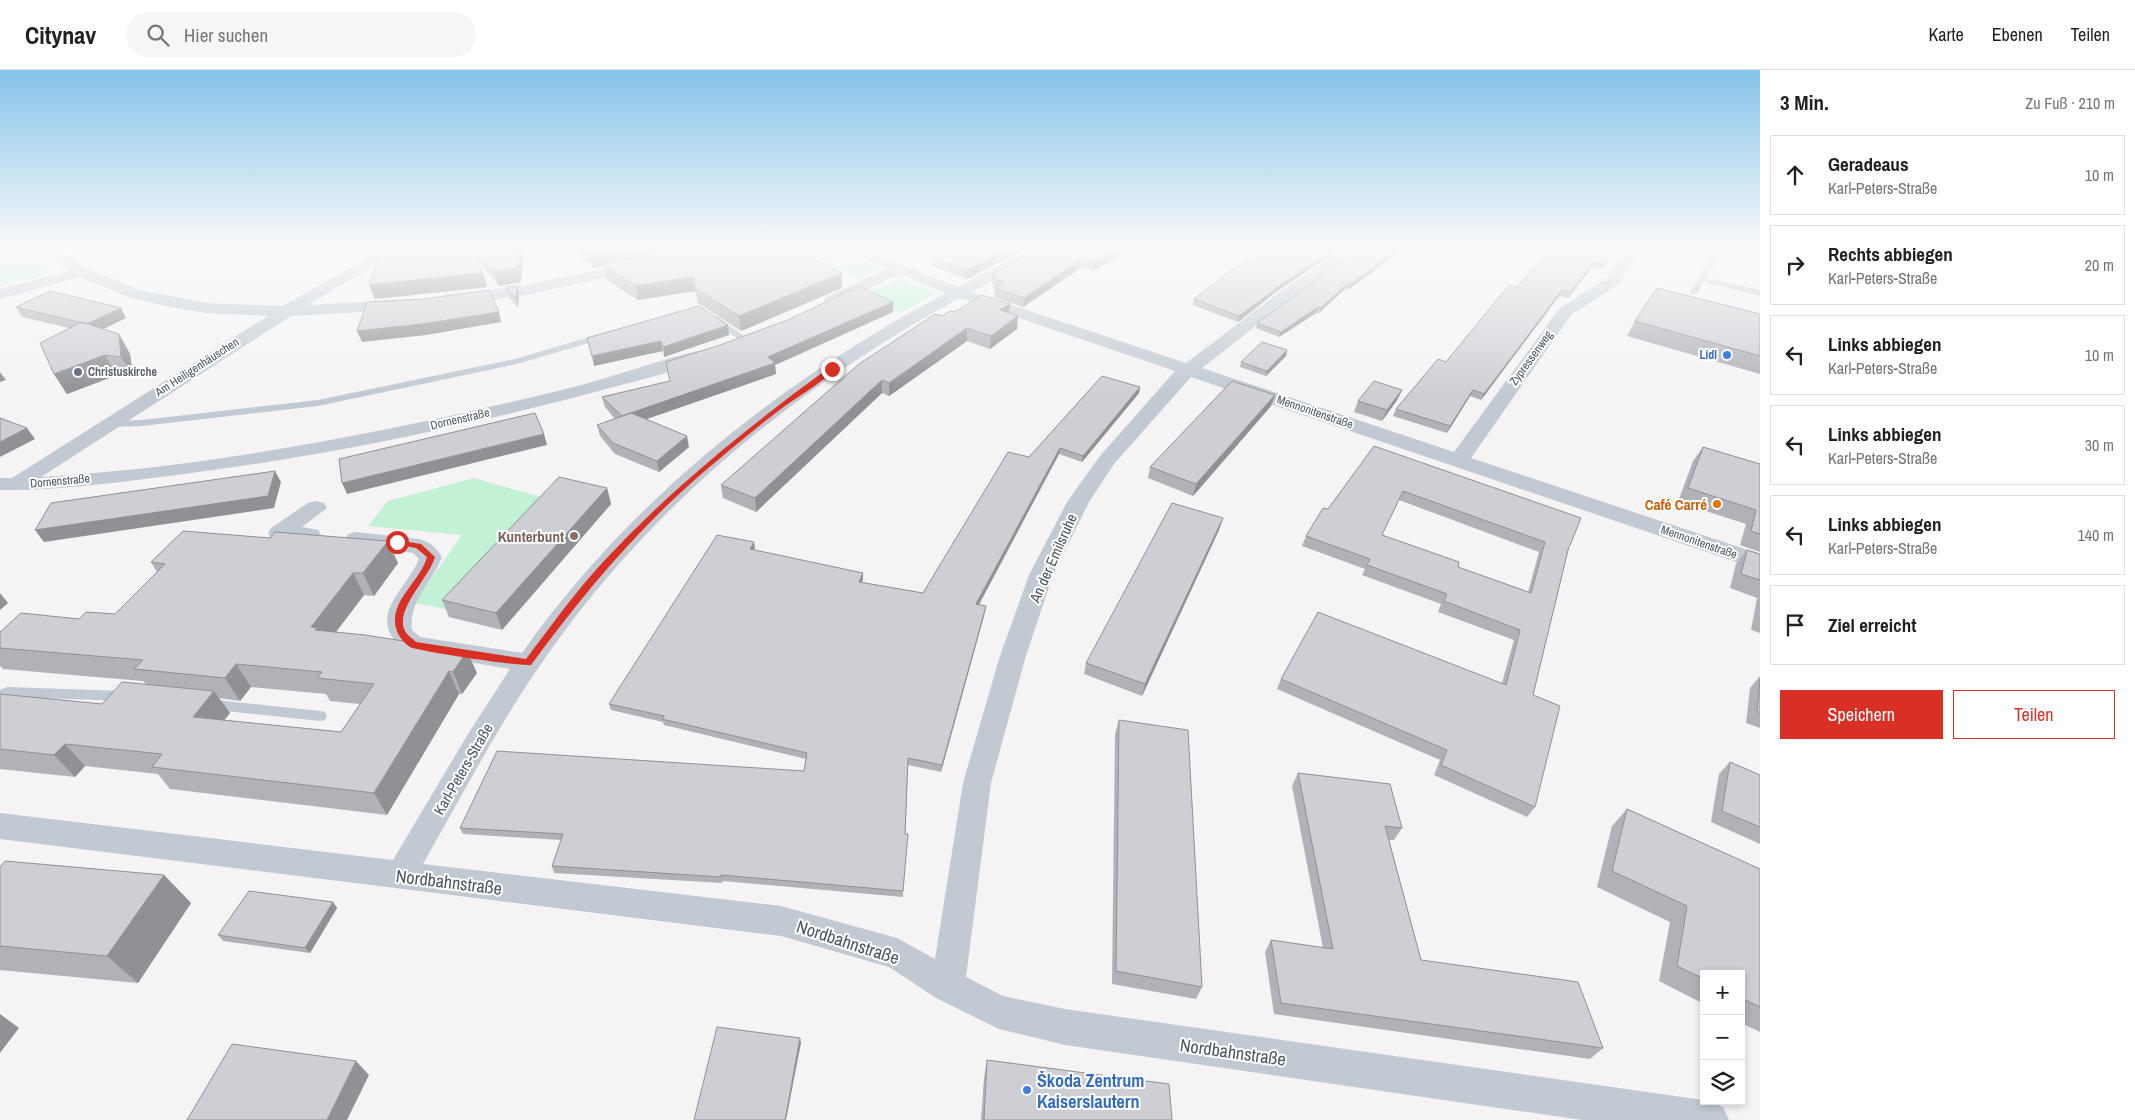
<!DOCTYPE html>
<html lang="de">
<meta charset="utf-8">
<style>
body{margin:0;font-family:"Archivo Narrow",sans-serif;background:#f6f6f6;color:#202124}
.controls{position:absolute;right:15px;bottom:15px;display:grid;overflow:hidden;border-radius:0px;box-shadow:0 2px 8px #0003}
.controls button{width:45px;height:45px;display:grid;place-items:center;padding:0;border:0;border-bottom:1px solid #e0e0e0;background:#fff;color:#202124;font:25px sans-serif}
.stop{position:absolute;width:15px;height:15px;margin:-11px;border:4px solid #d93025;border-radius:50%;background:#fff}
.stop.end{background:#d93025;border-color:#fff;box-shadow:0 1px 5px #0008}
.list{margin:0;padding:0;list-style:none}
h2{display:flex;justify-content:space-between;align-items:center;height:65px;margin:0;padding:0 20px;font-size:21px}
h2 small{font-size:16px;font-weight:400;color:#757577}
.list li{display:grid;grid-template-columns:32px 1fr auto;gap:15px;align-items:center;box-sizing:border-box;height:80px;margin:0 10px 10px;padding:0 10px;border:1px solid #e0e0e0;border-radius:0px}
.list b{display:block;font-size:19px;white-space:nowrap}
.list p{margin:0;font-size:16px;white-space:nowrap;color:#757577}
.list em{font-size:16px;font-style:normal;color:#757577}
.actions{display:flex;gap:10px;padding:15px 20px}
.actions a{flex:1;padding:11px 0;border:1px solid #d93025;border-radius:0px;text-align:center;font-size:18px;color:#d93025}
.actions .main{background:#d93025;color:#fff}
.icon{flex:none;width:28px;height:28px;fill:none;stroke:currentColor;stroke-width:2;stroke-linecap:round;stroke-linejoin:round}
.map{position:relative;flex:none;width:1760px;height:1050px;overflow:hidden}
header{display:flex;align-items:center;gap:30px;box-sizing:border-box;height:70px;padding:0 25px;background:#fff;border-bottom:1px solid #e0e0e0}
header strong{font-size:24px}
nav{display:flex;gap:28px;margin-inline-start:auto;font-size:18px}
.search{width:350px;height:45px;background:#f6f6f6;display:flex;align-items:center;gap:12px;box-sizing:border-box;padding:0 18px;border-radius:28px;color:#757577;font-size:19px}
main{display:flex}
aside{flex:1;background:#fff}
.map>svg:first-child{display:block}
.green{fill:#c3f1d5}
.lines{fill:none;stroke-linecap:round;stroke-linejoin:round}
.service{fill:#c1cad2;fill-rule:evenodd}
.minor{fill:#c1cad2;fill-rule:evenodd}
.wall{fill:#b0b2b7;fill-rule:evenodd}
.shaded-wall{fill:#909195}
.building{fill:#cdcfd5;stroke:#909195;fill-rule:evenodd}
.route{fill:#d93025}
.shop-dot{fill:#3f7fe0;stroke:#fff;stroke-width:2}
.worship-dot{fill:#6b7280;stroke:#fff;stroke-width:2}
.food-dot{fill:#e8710a;stroke:#fff;stroke-width:2}
.education-dot{fill:#8d6e63;stroke:#fff;stroke-width:2}
.labels{text-anchor:middle;dominant-baseline:central;stroke-width:4;stroke-linejoin:round;paint-order:stroke}
.far-shop-label{font-size:12px;font-weight:bold;fill:#366cbe;stroke:#fff;text-anchor:end}
.far-street-label{font-size:12px;fill:#4a5661;stroke:#fff}
.far-worship-label{font-size:12px;font-weight:bold;fill:#5b616d;stroke:#fff;text-anchor:start}
.food-label{font-size:15px;font-weight:bold;fill:#c56008;stroke:#fff;text-anchor:end}
.education-label{font-size:15px;font-weight:bold;fill:#785e54;stroke:#fff;text-anchor:end}
.street-label{font-size:15px;fill:#4a5661;stroke:#fff}
.near-street-label{font-size:18px;fill:#4a5661;stroke:#fff}
.near-shop-label{font-size:18px;font-weight:bold;fill:#366cbe;stroke:#fff;text-anchor:start}
</style>
<header>
<strong>Citynav</strong>
<div class="search"><svg class="icon" aria-label="search" viewBox="0 0 24 24"><circle cx="10" cy="10" r="6"/><path d="M15 15l6 6"/></svg>Hier suchen</div>
<nav><a>Karte</a><a>Ebenen</a><a>Teilen</a></nav>
</header>
<main>
<div class="map">
<svg width="1760" height="1050" viewBox="0 0 1760 1050">
<rect width="100%" height="100%" fill="#f5f3f3"/>
<path class="green" d="M26,177L50,203L0,216V178Z
M788,177H832L882,198L859,208Z
M898,209L934,222V224L901,243L862,226Z
M474,408L548,429L445,539L414,533L462,465L368,456L388,431Z"/>
<g class="lines">
<path class="service" d="M1716,177H1724L1706,208L1760,220V226L1704,212L1697,224H1691L1690,222Z
M712,247H718L748,269L741,271L712,251Z
M603,263L606,264V268L517,294L318,336L142,356L110,357L105,354L110,351L142,350L318,330L515,289Z
M7,617L125,621L130,622L132,626L130,630L125,631L10,627L0,634V620Z
M207,629L320,641L325,642L327,646L325,650L320,651L207,639L202,638L200,634L202,630Z"/>
<path class="minor" d="M45,177H60L72,189L91,200L139,220L207,233L283,236L387,177H406L308,235L397,230L405,235L397,240L291,246L41,407C220,396 399,360 574,317C615,306 656,291 697,281L703,282L706,286C699,296 636,311 621,315C475,355 327,386 177,405C118,412 59,421 0,420V408H12L268,246L207,243L170,237L128,227L80,207L0,229V219L69,201L56,191Z
M765,177H785L825,196L828,199L820,204L815,202Z
M837,177H858L958,217L1034,177H1053L972,222L1186,293L1277,224L1347,177H1365L1289,230L1202,298L1454,382L1559,239L1607,208L1627,177H1642L1619,214L1571,245L1471,388L1760,484V500L1191,307L1114,394L1089,432L1053,505L1025,589L991,713L966,907L1003,926L1065,939L1710,1031L1723,1037L1729,1050H1582L1065,975L999,959L936,928L889,897L781,866L0,769V743L393,790L468,664L510,599L404,581C365,545 404,524 419,489L413,483L348,474L345,469L348,464L356,462L419,469C429,471 437,478 442,487C433,512 408,531 412,560L420,567L522,583C630,430 782,310 946,223L900,204L838,233H826L824,230L826,227L886,199ZM960,228L1175,301L1100,386L1067,432L1029,505L999,589L963,713L935,889L897,868L781,836L423,794C464,722 502,648 550,581C655,432 801,314 960,228Z
M636,192L641,194L644,197L641,200L526,225L460,234L452,229L460,224L526,215Z
M316,431L324,433L327,438L302,457L318,460L321,465L318,470L310,472L271,468L268,463L271,458L308,433Z"/>
</g>
<path class="wall" d="M305,177H346L334,184Z
M363,177H524L521,212L499,216L477,189L483,203L487,217L375,229L382,178L377,181Z
M547,177H559L561,186Z
M570,177H768L783,188L842,218L741,261L698,233L695,221L638,230L606,209L603,196L593,198Z
M1029,177L967,209L932,196V187Z
M1041,177H1135L1093,201L1082,197L1023,237L994,227L995,219L992,213V204Z
M1406,177L1349,219L1346,218L1319,243H1316L1279,267L1256,258L1257,253Z
M1618,177L1602,199L1592,197L1568,228L1559,226L1481,330L1470,326L1447,363L1393,346L1396,339L1446,292L1517,217L1560,182Z
M1268,181L1276,222L1238,252L1193,235L1194,229Z
M517,216L519,226L518,238L509,227L506,217Z
M893,232V242L775,295L776,304L646,349L689,377L659,402L615,384L600,366L597,355L615,349L605,337L602,327L670,311L666,292Z
M1010,234L1009,243L1018,246L1017,259L990,279L967,271L889,326L882,323L756,442L723,428L721,415L942,246L955,242Z
M16,237L121,238L126,248L103,259L119,264L130,284L133,306L117,305L67,324L54,304L69,258L22,247Z
M1760,244V304L1627,266L1635,251Z
M1287,280L1286,286L1266,306L1240,297L1241,292Z
M1140,317L1139,323L1082,392L1059,384L979,535L986,536L985,542L941,702L908,695L903,827L723,811L722,813L554,803L552,796L561,770L463,764L460,758L804,701L806,689L664,655L663,652L611,640L609,634L755,478L754,480L863,503V509L862,512L923,523L1029,387Z
M1402,320L1397,330L1382,351L1354,342L1358,331Z
M1275,325L1271,336L1193,426L1148,408L1150,397Z
M1374,376L1568,480L1533,625L1535,737L1527,747L1434,705L1440,690L1277,619L1281,609L1502,613L1514,570L1438,542L1441,534L1362,505L1365,499L1302,476L1306,466L1328,439ZM1399,430L1539,482L1528,522L1458,497L1382,465Z
M1703,377L1760,394V482L1740,475L1746,454L1678,432L1693,391Z
M607,418L611,434L502,560L449,547L442,530Z
M1223,448L1219,460L1142,626L1084,604L1086,593Z
M1747,480L1760,484V563L1751,560L1757,528L1730,518L1736,494Z
M151,492L398,493L374,526L364,525L336,562L477,603L462,624H459L387,745L170,719L158,704L85,696L75,707L0,699V624L102,634L146,614L143,611L3,599L0,596V562L79,549L115,544L157,502ZM251,617L326,624L330,631L360,634L341,662L224,650L230,643L219,628L240,631Z
M1760,606V658L1746,653L1750,618Z
M1119,650L1202,917L1196,929L1112,914L1115,664Z
M1730,692L1760,705V774L1711,752L1719,704Z
M1298,703L1402,758L1394,770H1389L1421,890L1603,978L1590,989L1274,944L1265,882L1271,870L1323,878L1292,716Z
M1627,739L1760,799V962L1741,953V904H1704V934L1659,911L1670,852L1597,817L1612,756Z
M0,797L164,805L191,833L138,913L0,900Z
M333,832L337,838L310,883L223,871L218,865Z
M987,990L1172,1050H981L984,1008Z"/>
<path class="shaded-wall" d="M331,177H346L334,184Z
M375,177H383L377,181Z
M519,177H524L521,212L499,216L495,201Z
M619,177H697L659,182L593,198L590,184Z
M1012,177H1029L967,209V200Z
M1121,177H1135L1093,201L1094,192Z
M1337,177H1343L1276,222L1238,252L1239,246L1278,217Z
M1401,177H1406L1349,219L1351,214Z
M1617,177H1618L1602,199L1605,193Z
M1083,188L1082,197L1023,237L1024,228Z
M1595,191L1592,197L1568,228L1571,222Z
M483,203L487,217L375,229L369,215Z
M842,203V218L741,261L739,246Z
M693,207L695,221L638,230L636,216Z
M1348,213L1346,218L1319,243L1321,238Z
M517,216L519,226L518,238L516,228Z
M1562,220L1559,226L1481,330L1484,324Z
M893,232V242L775,295L776,304L624,357L622,346L768,287Z
M1010,234L1008,246L1000,240Z
M1318,237L1316,243L1279,267L1281,262Z
M121,238L126,248L93,264L87,254Z
M499,242L501,252L426,265L362,272L357,261Z
M1018,246L1017,259L990,279L991,266Z
M728,255L729,265L664,287L663,277Z
M967,258V271L889,326V313Z
M119,264L130,284L133,306L121,287Z
M661,271L663,281L594,296L592,286Z
M1287,280L1286,286L1266,306L1267,301Z
M105,285L117,305L67,324L54,304Z
M0,302L6,310L0,312Z
M882,310V323L756,442L755,428Z
M1140,317L1139,323L1082,392L1083,386Z
M1402,320L1397,330L1382,351L1387,340Z
M1473,320L1470,326L1447,363L1450,356Z
M1275,325L1271,336L1193,426L1196,414Z
M27,358L35,369L0,387V372Z
M544,364L547,375L347,424L342,413Z
M687,366L689,377L659,402L657,391Z
M1060,378L1059,384L975,541L976,534Z
M275,401L281,412L274,438L44,472L35,460Z
M607,418L611,434L502,560L496,543Z
M1223,448L1219,460L1142,626L1145,614Z
M388,471L398,493L374,526L363,503Z
M754,472L755,478L751,485L750,479Z
M353,503L364,525L326,575L311,557Z
M863,503V509L859,518V512Z
M0,523L8,533L0,540Z
M986,536L985,542L941,702L942,695Z
M467,581L477,603L462,624L453,602Z
M236,594L251,617L240,631L225,608Z
M449,601L459,624L387,745L374,723Z
M214,621L230,643L209,669L193,647Z
M65,674L85,696L75,707L54,685Z
M164,805L191,833L138,913L107,886Z
M333,832L337,838L310,883L305,878Z
M0,944L19,958L0,983Z
M800,968L801,973L786,1050H785Z
M356,991L369,1005L347,1050H327Z"/>
<path class="building" d="M382,177H472L483,203L369,215Z
M475,177H519L517,198L495,201Z
M582,177H619L590,184Z
M675,177H768L783,188L798,182L842,203L739,246L696,219L693,207L636,216L603,195Z
M950,177H1012L967,200L932,187Z
M1041,177H1121L1094,192L1083,188L1024,228L995,218L1004,212L995,209L992,204Z
M1274,177H1337L1278,217L1239,246L1194,229L1236,197L1268,181Z
M1362,177H1401L1351,214L1348,213L1321,238L1318,237L1281,262L1257,253Z
M1564,177H1617L1605,193L1595,191L1571,222L1562,220L1484,324L1473,320L1450,356L1396,339L1438,289L1446,292L1509,215L1517,217L1550,180L1560,182Z
M517,216L516,228L506,217Z
M859,216L893,232L768,287L775,293L622,346L602,327L670,311L666,292L720,275L790,249Z
M1657,218L1760,244V286L1635,251Z
M489,220L499,242L422,254L357,261L367,232L423,229Z
M50,221L121,238L87,254L16,237Z
M982,225L1010,234L1000,240L1018,246L991,266L967,258L889,313L882,310L755,428L721,415L859,294L935,244L942,246L950,241L955,242Z
M699,236L728,255L663,277L661,271L592,286L587,268Z
M82,252L119,264L121,287L105,285L54,304L40,273Z
M1262,272L1287,280L1267,301L1241,292Z
M1102,306L1140,317L1083,386L1060,378L976,534L986,536L942,695L908,688L905,764H908L903,821L721,805V807L552,796L563,764L460,758L497,681L804,701L807,683L662,649L664,646L609,634L717,465L754,472L750,479L863,503L859,512L923,523L1008,382L1029,387Z
M1232,311L1275,325L1196,414L1150,397Z
M1374,311L1402,320L1387,340L1358,331Z
M535,343L544,364L342,413L339,389Z
M631,343L687,366L657,391L613,373L597,355Z
M0,348L27,358L0,372Z
M1374,376L1581,448L1568,480L1533,625L1560,636L1535,737L1441,695L1447,680L1281,609L1318,542L1506,615L1520,560L1444,531L1447,524L1367,495L1370,489L1306,466L1323,438L1328,439ZM1403,421L1545,472L1531,523L1458,497L1459,492L1382,465Z
M1703,377L1760,394V464L1751,461L1756,440L1688,418Z
M275,401L268,426L35,460L51,433Z
M559,407L607,418L496,543L442,530Z
M1172,433L1223,448L1145,614L1086,593Z
M183,461L270,468L275,462L388,471L363,503H353L311,557L317,558L315,560L365,565L467,581L453,602L449,601L374,723L152,697L162,684L65,674L54,685L0,679V624L102,634L122,612L214,621L193,647L341,662L374,614L317,608L322,602L236,594L225,608L134,599L143,590L0,578V562L21,543L79,549L86,542L115,544L165,494L151,492Z
M1747,480L1760,484V510L1741,504Z
M1760,609V643L1757,641Z
M1119,650L1188,660L1202,917L1116,901Z
M1730,692L1760,705V757L1722,741Z
M1298,703L1390,714L1402,758L1385,756L1421,890L1578,912L1603,978L1281,933L1271,870L1333,879Z
M1627,739L1760,799V937L1741,928V904H1704V909L1677,896L1687,836L1612,801Z
M5,791L164,805L107,886L0,876V797Z
M249,821L333,832L305,878L218,865Z
M717,957L800,968L785,1050H694Z
M232,974L356,991L327,1050H187Z
M987,990L1169,1014L1172,1050H984Z"/>
<linearGradient id="sky" x2="0" y2="1"><stop stop-color="#85c3ea"/><stop offset="0.55" stop-color="#fafafa"/><stop offset="1" stop-color="#fafafa" stop-opacity="0"/></linearGradient>
<rect width="1760" height="324" fill="url(#sky)"/>
<path class="route" d="M830,297L836,299C819,315 796,327 777,342C753,360 730,380 706,400C639,457 583,524 531,595C524,597 416,581 410,577C400,570 394,559 395,548C397,525 421,509 427,487L416,478L394,474L393,472L397,470L421,474L435,487C429,508 394,540 405,561C407,565 413,569 416,572L526,589C551,556 575,522 604,491C672,418 749,356 830,297Z"/>
<g class="shop-dot">
<circle cx="1727" cy="285" r="5"/>
<circle cx="1027" cy="1020" r="5"/>
</g>
<circle class="worship-dot" cx="78" cy="302" r="5"/>
<circle class="food-dot" cx="1717" cy="434" r="5"/>
<circle class="education-dot" cx="574" cy="466" r="5"/>
<g class="labels">
<g class="far-shop-label">
<text x="1717" y="285">Lidl</text>
</g>
<g class="far-street-label">
<text transform="translate(1531 288) rotate(-54)">Zypressenweg</text>
<text transform="translate(197 297) rotate(-33)">Am Heiligenhäuschen</text>
<text transform="translate(1315 342) rotate(19)">Mennonitenstraße</text>
<text transform="translate(460 349) rotate(-13)">Dornenstraße</text>
<text transform="translate(60 411) rotate(-5)">Dornenstraße</text>
<text transform="translate(1699 472) rotate(19)">Mennonitenstraße</text>
</g>
<g class="far-worship-label">
<text x="88" y="302">Christuskirche</text>
</g>
<g class="food-label">
<text x="1707" y="434">Café Carré</text>
</g>
<g class="education-label">
<text x="564" y="466">Kunterbunt</text>
</g>
<g class="street-label">
<text transform="translate(1053 488) rotate(-66)">An der Emilsruhe</text>
<text transform="translate(463 699) rotate(-60)">Karl-Peters-Straße</text>
</g>
<g class="near-street-label">
<text transform="translate(449 812) rotate(7)">Nordbahnstraße</text>
<text transform="translate(848 872) rotate(18)">Nordbahnstraße</text>
<text transform="translate(1233 982) rotate(8)">Nordbahnstraße</text>
</g>
<g class="near-shop-label">
<text x="1037" y="1010">Škoda Zentrum<tspan x="1037" dy="21">Kaiserslautern</tspan></text>
</g>
</g>
</svg>
<div class="controls">
<button>+</button>
<button>−</button>
<button><svg class="icon" aria-label="layers" viewBox="0 0 24 24"><path d="M12 4l9 5-9 5-9-5zM3 14l9 5 9-5"/></svg></button>
</div>
<div class="stop" style="left:397px;top:472px"></div>
<div class="stop end" style="left:832px;top:299px"></div>
</div>
<aside>
<h2>3 Min.<small>Zu Fuß · 210 m</small></h2>
<ul class="list">
<li><svg class="icon" aria-label="ahead" viewBox="0 0 24 24"><path d="M12 20V5M6 11l6-6 6 6"/></svg><div><b>Geradeaus</b><p>Karl-Peters-Straße</p></div><em>10 m</em></li>
<li><svg class="icon" aria-label="right" viewBox="0 0 24 24"><path d="M7 20v-9h11M14 6l5 5-5 5"/></svg><div><b>Rechts abbiegen</b><p>Karl-Peters-Straße</p></div><em>20 m</em></li>
<li><svg class="icon" aria-label="left" viewBox="0 0 24 24"><path d="M17 20v-9H6M10 6l-5 5 5 5"/></svg><div><b>Links abbiegen</b><p>Karl-Peters-Straße</p></div><em>10 m</em></li>
<li><svg class="icon" aria-label="left" viewBox="0 0 24 24"><path d="M17 20v-9H6M10 6l-5 5 5 5"/></svg><div><b>Links abbiegen</b><p>Karl-Peters-Straße</p></div><em>30 m</em></li>
<li><svg class="icon" aria-label="left" viewBox="0 0 24 24"><path d="M17 20v-9H6M10 6l-5 5 5 5"/></svg><div><b>Links abbiegen</b><p>Karl-Peters-Straße</p></div><em>140 m</em></li>
<li><svg class="icon" aria-label="arrive" viewBox="0 0 24 24"><path d="M6 21V4h12l-3 4 3 4H6"/></svg><div><b>Ziel erreicht</b></div></li>
</ul>
<div class="actions"><a class="main">Speichern</a><a>Teilen</a></div>
</aside>
</main>
